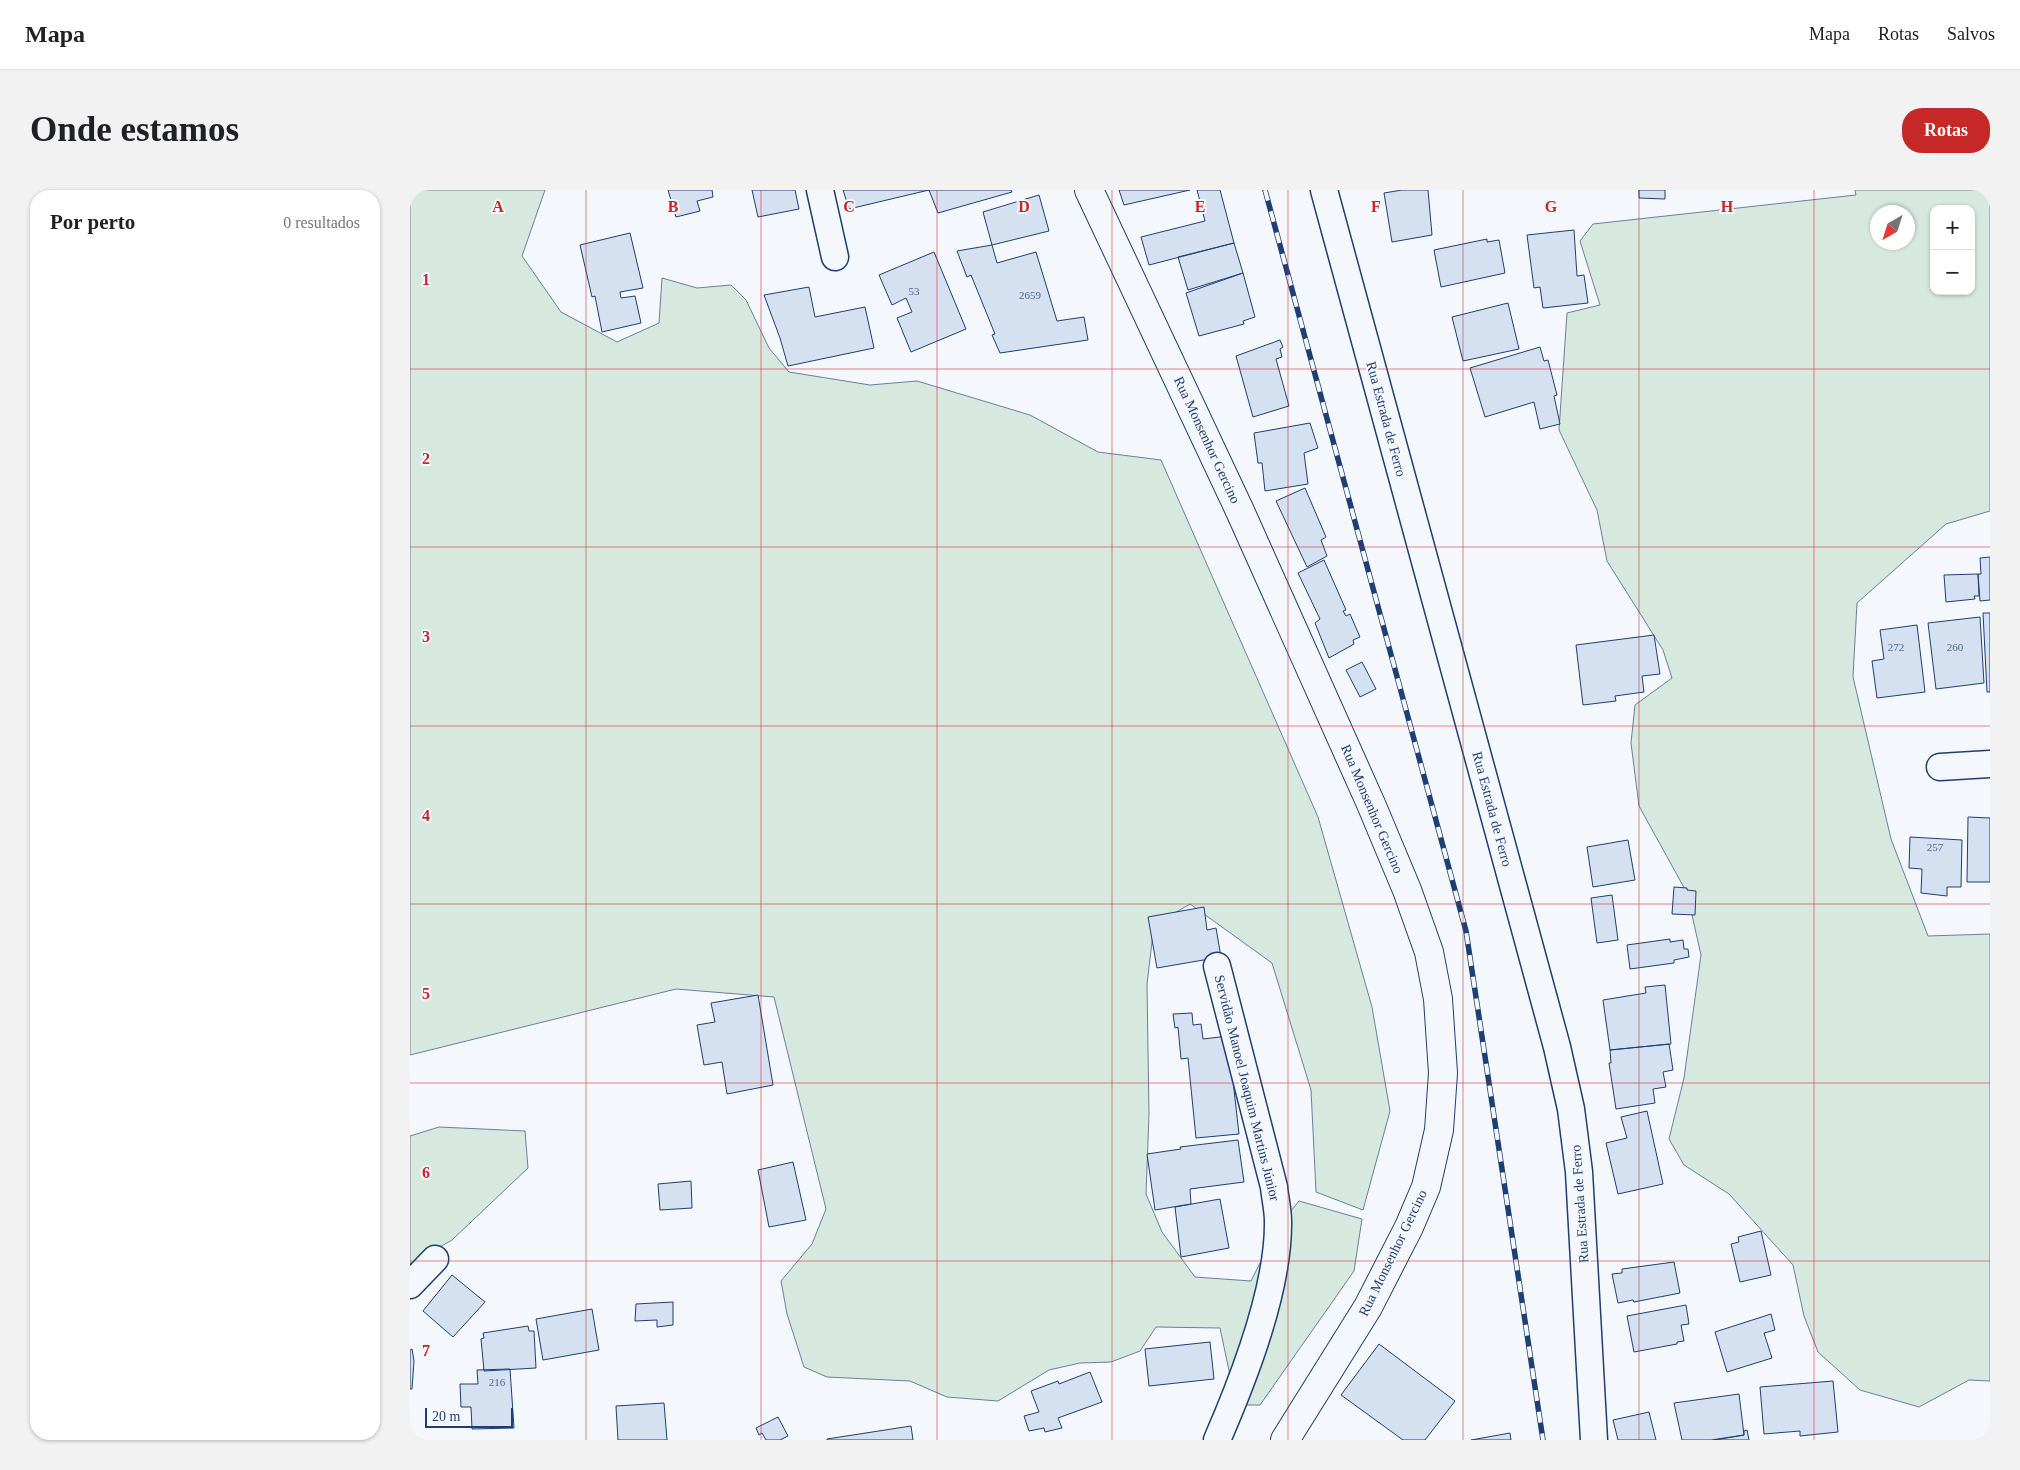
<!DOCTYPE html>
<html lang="pt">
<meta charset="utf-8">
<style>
body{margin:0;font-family:Georgia,serif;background:#f2f2f2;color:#202124}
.controls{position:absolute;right:15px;top:15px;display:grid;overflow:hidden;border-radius:10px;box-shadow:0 1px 4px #0004}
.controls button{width:45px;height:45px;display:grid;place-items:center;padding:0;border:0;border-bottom:1px solid #e0e0e0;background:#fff;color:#202124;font:25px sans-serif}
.compass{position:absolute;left:1460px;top:15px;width:45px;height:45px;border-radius:50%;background:#fff;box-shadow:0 1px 4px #0004;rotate:219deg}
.scale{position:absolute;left:15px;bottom:12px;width:88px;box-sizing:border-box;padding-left:5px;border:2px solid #1d3f73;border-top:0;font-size:14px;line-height:18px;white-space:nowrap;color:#1d3f73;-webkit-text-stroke:4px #f4f7fb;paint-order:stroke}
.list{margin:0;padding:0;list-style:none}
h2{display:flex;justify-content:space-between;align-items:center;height:65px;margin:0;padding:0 20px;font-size:21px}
h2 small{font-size:16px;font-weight:400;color:#757577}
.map{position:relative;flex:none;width:1580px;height:1250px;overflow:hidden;border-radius:20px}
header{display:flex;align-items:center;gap:30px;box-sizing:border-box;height:70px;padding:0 25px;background:#fff;border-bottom:1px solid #e0e0e0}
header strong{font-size:24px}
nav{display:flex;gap:28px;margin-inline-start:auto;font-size:18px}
.intro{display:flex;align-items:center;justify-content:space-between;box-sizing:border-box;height:120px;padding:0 30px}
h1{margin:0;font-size:35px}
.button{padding:12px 22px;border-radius:20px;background:#c62828;color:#fff;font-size:18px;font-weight:700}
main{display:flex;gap:30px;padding:0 30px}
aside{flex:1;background:#fff;border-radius:20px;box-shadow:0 1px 4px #0004}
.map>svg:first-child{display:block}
.green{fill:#d7e8df;stroke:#687fa3;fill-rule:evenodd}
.building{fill:#d5e0f0;stroke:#1d3f73}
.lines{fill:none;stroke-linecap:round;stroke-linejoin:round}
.street-casing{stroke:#1d3f73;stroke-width:29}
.primary-casing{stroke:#1d3f73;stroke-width:30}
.street{stroke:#f4f7fb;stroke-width:26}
.primary{stroke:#f4f7fb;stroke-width:28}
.rail-casing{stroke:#1d3f73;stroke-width:5.5}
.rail{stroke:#f4f7fb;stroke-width:4;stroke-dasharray:11;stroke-linecap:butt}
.grid{fill:none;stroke:#c62828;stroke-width:1;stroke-opacity:0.55}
.labels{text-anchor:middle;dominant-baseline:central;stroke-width:4;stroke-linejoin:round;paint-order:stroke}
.number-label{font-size:11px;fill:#4b6792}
.street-label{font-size:14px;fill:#1d3f73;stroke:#f4f7fb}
.grid-label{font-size:16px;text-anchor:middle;font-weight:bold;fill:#c62828;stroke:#f4f7fb;stroke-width:4;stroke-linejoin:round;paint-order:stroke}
</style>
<header>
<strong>Mapa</strong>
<nav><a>Mapa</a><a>Rotas</a><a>Salvos</a></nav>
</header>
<div class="intro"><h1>Onde estamos</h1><a class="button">Rotas</a></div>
<main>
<aside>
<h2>Por perto<small>0 resultados</small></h2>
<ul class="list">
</ul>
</aside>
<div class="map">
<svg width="1580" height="1250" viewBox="0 0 1580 1250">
<rect width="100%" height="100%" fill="#f4f7fb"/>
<path class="green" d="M0,0H135L112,66L151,122L207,152L249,133L252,88L287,98L321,95L336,110L359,158L379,182L460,195L507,191L620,225L688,262L751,270L908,627L962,817L980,921L953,1020L906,1002L901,900L862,773L780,714L744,735L737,794L739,924L736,1004L752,1042L785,1087L841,1091L868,1037L889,1011L952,1029L944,1081L850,1215H831L821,1190L810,1138L746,1137L730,1161L701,1172L670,1173L639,1180L588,1211L537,1207L500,1191L417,1187L394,1177L377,1124L371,1091L402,1054L416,1019L364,807L266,799L0,865Z
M1445,0H1580V321L1536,334L1447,413L1443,487L1481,649L1518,746L1580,744V1191L1559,1190L1509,1217L1450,1200L1408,1162L1394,1126L1383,1075L1319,1004L1274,975L1259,949L1274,888L1291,765L1277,703L1229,616L1221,553L1225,515L1262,488L1253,460L1197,371L1187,320L1149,240L1157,123L1190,115L1170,51L1183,34L1446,5ZM1524,19H1561V101H1524ZM1468,22H1498V52H1468Z
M29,937L115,941L118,978L42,1050L0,1074V946Z"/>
<path class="building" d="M258,0H302L303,7L287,11L290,21L266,27Z
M342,0H385L389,19L348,27Z
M433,0H519L439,19Z
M519,0H601L602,2L528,23Z
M709,0H780L714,15Z
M787,0H810L824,53L739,75L731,47L795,31Z
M992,0H1018L1022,45L982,52L974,3Z
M1229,0H1255V9L1229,8Z
M629,5L639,41L582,55L573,22Z
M1164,40L1167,86L1174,85L1178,113L1133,118L1130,97L1124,98L1117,45Z
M220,43L233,98L210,102L211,108L225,106L231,133L192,142L185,106L182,107L170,55Z
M1077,49V52L1089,50L1095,83L1031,97L1024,60Z
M824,53L833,83L778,100L768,67Z
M582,55L587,73L626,62L647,131L674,127L678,150L590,163L582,145L585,144L561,85L557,87L547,61Z
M524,62L556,139L501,162L487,128L502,122L496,108L482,115L469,85Z
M833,83L845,127L833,131L834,134L789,146L776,103Z
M399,97L405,127L455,117L464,158L378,176L370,148L354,105Z
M1098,113L1109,159L1053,171L1042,127Z
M870,150L873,157L870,159L872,167L866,169L879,216L843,227L826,166Z
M1130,157L1134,171L1138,170L1147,205L1144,206L1150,234L1130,239L1124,212L1075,227L1060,178Z
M900,233L908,258L894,263L898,294L855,301L852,273H848L844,243Z
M895,298L916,347L911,350L917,366L897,377L866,311Z
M1580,367V410L1570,411L1568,384H1571L1570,368Z
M914,370L936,420L933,421L936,426L940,424L950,447L943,450L944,454L919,468L905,433L910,429L888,383Z
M1568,384L1569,406H1564L1565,409L1536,412L1534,385Z
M1573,423H1580V502H1577Z
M1570,427L1574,493L1526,499L1518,433Z
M1507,435L1515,502L1467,508L1462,471L1474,469L1470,440Z
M1244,445L1250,484L1232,486L1234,502L1205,506L1206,511L1173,515L1166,455Z
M952,472L966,499L950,507L936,480Z
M1558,627L1580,628V692H1557Z
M1500,647L1552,650L1551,697H1537V706L1511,703L1512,679L1499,678Z
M1218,650L1225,690L1183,697L1177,657Z
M1264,697L1277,698V700L1286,701L1285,725L1262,724Z
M1202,705L1208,750L1187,753L1181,708Z
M794,717L797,740L806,738L811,767L747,778L738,727Z
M1260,749V752L1273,750L1274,759H1278L1279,767L1264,770V773L1220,779L1217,755Z
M1255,795L1261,854L1200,860L1193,810L1236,803L1235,797Z
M348,805L363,895L317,904L312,872L294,875L287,835L305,832L301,813Z
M782,823L783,835L791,834L793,849L818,846L829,944L786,948L778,868L771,869L768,837L765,838L763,824Z
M1259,854L1263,880L1253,882L1256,897L1243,899L1245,913L1206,919L1199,873H1201L1200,860Z
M1237,921L1253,994L1208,1004L1196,953L1217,948L1211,927Z
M828,950L834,992L780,999L781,1014L745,1020L737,964L771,959L770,957Z
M383,972L396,1030L359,1037L348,980Z
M281,991L282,1018L250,1020L248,994Z
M810,1009L819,1058L771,1067L765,1017Z
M1351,1041L1361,1085L1330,1092L1321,1054L1329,1052L1328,1047Z
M1264,1072L1270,1103L1224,1112L1223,1110L1208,1113L1202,1084L1212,1083V1079Z
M42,1085L75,1112L43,1147L13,1121Z
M263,1112V1135L247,1137V1130L225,1131L226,1114Z
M1276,1115L1279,1134L1271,1135L1274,1151L1267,1152V1154L1224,1162L1217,1126Z
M182,1119L189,1160L133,1170L126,1129Z
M1361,1124L1365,1140L1354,1143L1362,1168L1317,1182L1305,1142Z
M118,1136L119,1141H124L126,1178L74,1181L71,1149L74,1148L73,1143Z
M800,1152L804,1189L739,1196L735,1159Z
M969,1154L1045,1211L1015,1250H993L931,1205Z
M2,1159L4,1171L2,1199H0V1160Z
M100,1179L104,1238L62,1239L61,1217H51L50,1194H68L67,1180Z
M680,1182L692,1212L648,1228L652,1238L635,1242L634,1238L619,1241L614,1226L629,1222L621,1201L648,1191L649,1194Z
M1423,1191L1428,1242L1390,1246V1241L1354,1244L1350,1197Z
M1329,1204L1334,1245L1301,1250H1272L1264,1213Z
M254,1213L257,1250H208L206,1216Z
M1239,1222L1246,1250H1208L1203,1230Z
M368,1227L378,1246L370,1250H356L352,1243L349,1245L346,1238Z
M501,1236L503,1250H417V1249Z
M1337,1240L1339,1250H1305L1334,1245V1241Z
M1100,1243L1101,1250H1061Z"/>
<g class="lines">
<defs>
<path id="street" d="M410,0L425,67
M914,0L1147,857L1161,919L1169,982L1184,1250
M1530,577L1580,574
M0,1095L25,1069
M807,1250C834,1188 869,1099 868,1031C868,1020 865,1008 864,997L807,776"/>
<path id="primary" d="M679,0L830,321L961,614L997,700L1019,762L1028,809L1033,883L1029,940L1016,997L999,1037L958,1117L875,1250"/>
</defs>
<use href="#street" class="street-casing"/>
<use href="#primary" class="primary-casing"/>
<use href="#street" class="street"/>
<use href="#primary" class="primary"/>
<defs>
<path id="rail" d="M855,0L1056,741L1133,1250"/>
</defs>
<use href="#rail" class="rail-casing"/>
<use href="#rail" class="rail"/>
</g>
<path class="grid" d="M176,0V1250M351,0V1250M527,0V1250M702,0V1250M878,0V1250M1053,0V1250M1229,0V1250M1404,0V1250M0,179H1580M0,357H1580M0,536H1580M0,714H1580M0,893H1580M0,1071H1580"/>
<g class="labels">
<g class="number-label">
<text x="504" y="101">53</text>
<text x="620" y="105">2659</text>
<text x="1486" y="457">272</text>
<text x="1545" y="457">260</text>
<text x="1525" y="657">257</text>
<text x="87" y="1192">216</text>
</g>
<g class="street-label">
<text transform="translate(976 229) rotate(75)">Rua Estrada de Ferro</text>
<text transform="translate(797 250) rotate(65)">Rua Monsenhor Gercino</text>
<text transform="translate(962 619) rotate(67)">Rua Monsenhor Gercino</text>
<text transform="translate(1082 619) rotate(75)">Rua Estrada de Ferro</text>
<text transform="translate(837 898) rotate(76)">Servidão Manoel Joaquim Martins Júnior</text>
<text transform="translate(1170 1014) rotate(-94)">Rua Estrada de Ferro</text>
<text transform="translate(983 1063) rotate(-64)">Rua Monsenhor Gercino</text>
</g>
</g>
<g class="grid-label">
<text x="88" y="22">A</text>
<text x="263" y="22">B</text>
<text x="439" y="22">C</text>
<text x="614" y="22">D</text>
<text x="790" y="22">E</text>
<text x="966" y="22">F</text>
<text x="1141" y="22">G</text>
<text x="1317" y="22">H</text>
<text x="16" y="95">1</text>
<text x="16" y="274">2</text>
<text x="16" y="452">3</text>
<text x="16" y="631">4</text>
<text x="16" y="809">5</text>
<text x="16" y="988">6</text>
<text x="16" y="1166">7</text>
</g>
</svg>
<div class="controls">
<button>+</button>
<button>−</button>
</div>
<svg class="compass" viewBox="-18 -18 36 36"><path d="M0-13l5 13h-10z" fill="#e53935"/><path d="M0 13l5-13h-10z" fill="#757577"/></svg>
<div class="scale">20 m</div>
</div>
</main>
